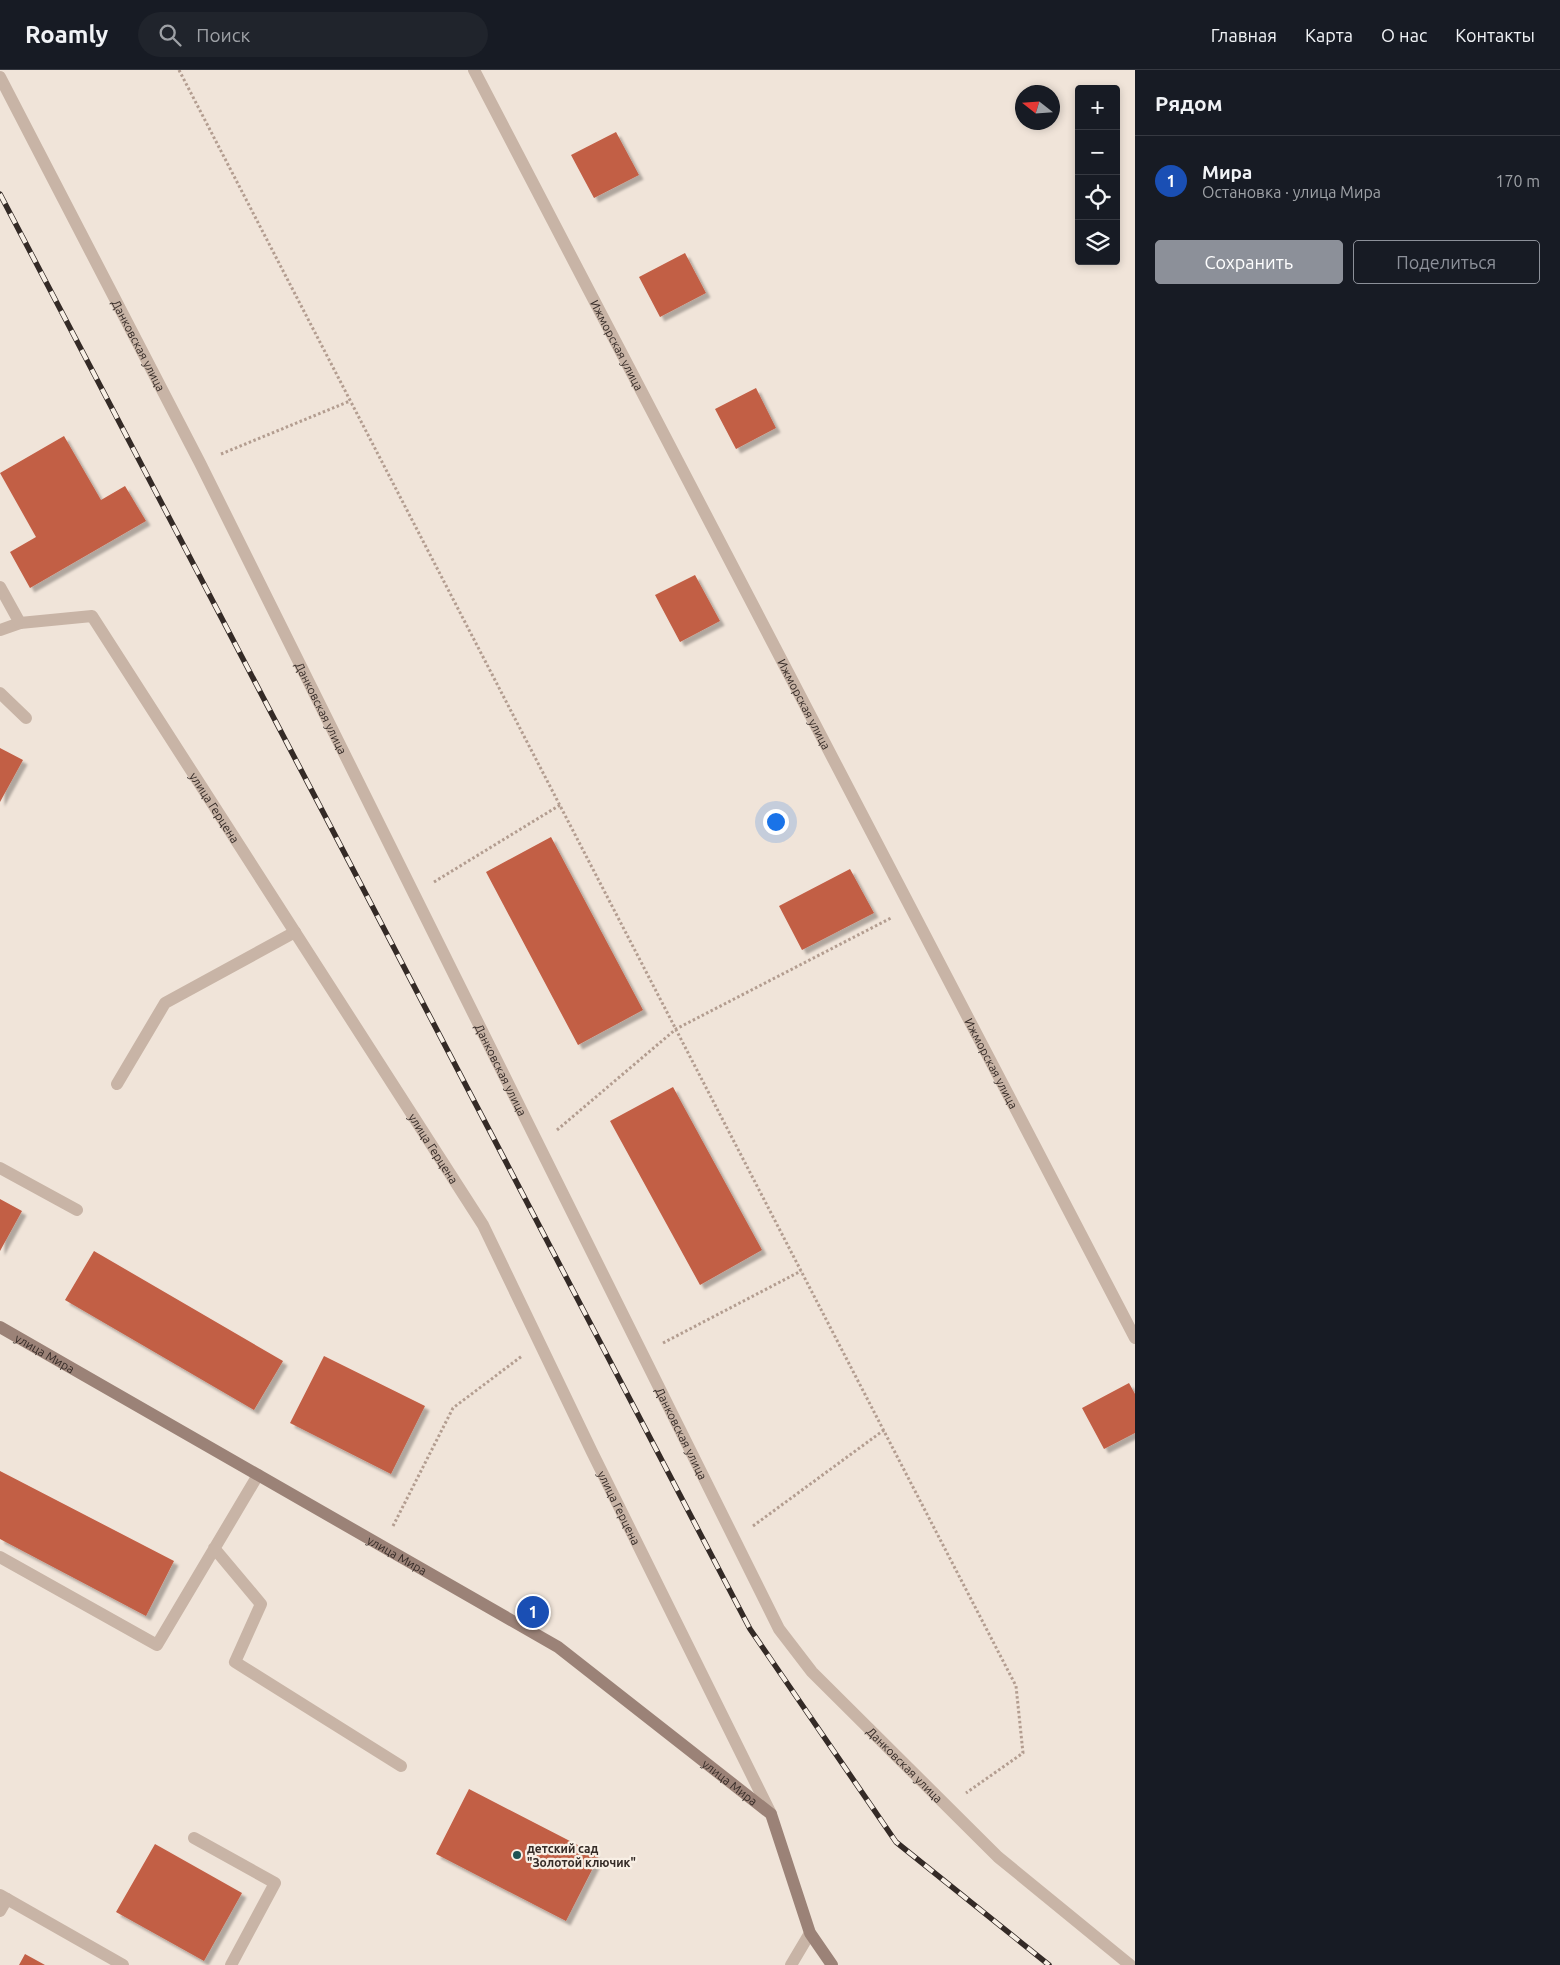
<!DOCTYPE html>
<html lang="ru">
<meta charset="utf-8">
<style>
body{margin:0;font-family:Ubuntu,sans-serif;background:#20242c;color:#f1f3f6}
.controls{position:absolute;right:15px;top:15px;display:grid;overflow:hidden;border-radius:5px;box-shadow:0 2px 8px #0003}
.controls button{width:45px;height:45px;display:grid;place-items:center;padding:0;border:0;border-bottom:1px solid #363941;background:#171b24;color:#f1f3f6;font:25px sans-serif}
.compass{position:absolute;left:1015px;top:15px;width:45px;height:45px;border-radius:50%;background:#171b24;box-shadow:0 2px 8px #0003;rotate:287deg}
.you{position:absolute;left:775px;top:751px;width:18px;height:18px;margin:-12px;border:4px solid #fff;border-radius:50%;background:#1a73e8;box-shadow:0 0 0 8px #1a73e833}
.badge{display:grid;place-items:center;width:32px;height:32px;border-radius:50%;background:#8c9099;color:#fff;font-size:16px;font-weight:700}
.pin{position:absolute;translate:-50% -50%;border:2px solid #fff;box-shadow:0 1px 5px #0006}
.list{margin:0;padding:0;list-style:none}
h2{display:flex;justify-content:space-between;align-items:center;height:65px;margin:0;padding:0 20px;font-size:21px}
h2 small{font-size:16px;font-weight:400;color:#9ea1a6}
.list li{display:grid;grid-template-columns:32px 1fr auto;gap:15px;align-items:center;box-sizing:border-box;height:90px;padding:0 20px;border-top:1px solid #363941}
.list b{display:block;font-size:19px;white-space:nowrap}
.list p{margin:0;font-size:16px;white-space:nowrap;color:#9ea1a6}
.list em{font-size:16px;font-style:normal;color:#9ea1a6}
.actions{display:flex;gap:10px;padding:15px 20px}
.actions a{flex:1;padding:11px 0;border:1px solid #8c9099;border-radius:5px;text-align:center;font-size:18px;color:#8c9099}
.actions .main{background:#8c9099;color:#fff}
.icon{flex:none;width:28px;height:28px;fill:none;stroke:currentColor;stroke-width:2;stroke-linecap:round;stroke-linejoin:round}
.map{position:relative;flex:none;width:1135px;height:1895px;overflow:hidden}
header{display:flex;align-items:center;gap:30px;box-sizing:border-box;height:70px;padding:0 25px;background:#171b24;border-bottom:1px solid #363941}
header strong{font-size:24px}
nav{display:flex;gap:28px;margin-inline-start:auto;font-size:18px}
.search{width:350px;height:45px;background:#20242c;display:flex;align-items:center;gap:12px;box-sizing:border-box;padding:0 18px;border-radius:28px;color:#9ea1a6;font-size:19px}
main{display:flex}
aside{flex:1;background:#171b24}
.map>svg:first-child{display:block}
.building{fill:#c25e45;filter:url(#shadow)}
.lines{fill:none;stroke-linecap:round;stroke-linejoin:round}
.path{stroke:#b39d90;stroke-width:3;stroke-dasharray:2.5 2.5;stroke-linecap:butt}
.service{stroke:#c8b4a6;stroke-width:12}
.minor{stroke:#c8b4a6;stroke-width:12}
.secondary{stroke:#9b8277;stroke-width:12}
.rail-casing{stroke:#342a26;stroke-width:5.5}
.rail{stroke:#f8efe5;stroke-width:4;stroke-dasharray:11;stroke-linecap:butt}
.poi-dot{fill:#1d5354;stroke:#f8efe5;stroke-width:2}
.labels{text-anchor:middle;dominant-baseline:central;stroke-width:4.5;stroke-linejoin:round;paint-order:stroke}
.street-label{font-size:12px;fill:#342a26;stroke:#f8efe5}
.poi-label{font-size:12px;font-weight:bold;fill:#342a26;stroke:#f8efe5;text-anchor:start}
</style>
<header>
<strong>Roamly</strong>
<div class="search"><svg class="icon" aria-label="search" viewBox="0 0 24 24"><circle cx="10" cy="10" r="6"/><path d="M15 15l6 6"/></svg>Поиск</div>
<nav><a>Главная</a><a>Карта</a><a>О нас</a><a>Контакты</a></nav>
</header>
<main>
<div class="map">
<svg width="1135" height="1895" viewBox="0 0 1135 1895">
<defs>
<filter id="shadow"><feDropShadow dx="4.5" dy="4.5" stdDeviation="1" flood-color="#0004"/></filter>
</defs>
<rect width="100%" height="100%" fill="#f0e4d9"/>
<path class="building" d="M616,62L639,105L594,128L571,85Z
M685,183L706,223L660,247L639,207Z
M756,318L776,358L736,379L715,339Z
M64,366L101,430L125,416L146,451L30,518L10,482L36,467L0,403Z
M695,505L720,551L680,572L655,525Z
M0,678L23,690L0,732Z
M551,767L643,940L578,975L486,802Z
M850,799L874,843L802,880L779,836Z
M673,1017L762,1180L700,1215L610,1051Z
M0,1129L22,1141L0,1181Z
M94,1181L283,1291L254,1340L65,1230Z
M324,1286L425,1336L391,1404L290,1353Z
M1129,1313L1135,1324V1363L1104,1379L1082,1338Z
M0,1401L174,1491L146,1546L0,1469Z
M469,1719L599,1786L566,1851L436,1784Z
M155,1774L242,1823L204,1891L116,1842Z
M25,1884L45,1895H19Z"/>
<g class="lines">
<path class="path" d="M179,0L1016,1616L1023,1683L966,1723
M221,384L350,331
M434,812L560,735
M557,1060L676,959L891,848
M663,1273L801,1201
M393,1456L453,1338L522,1286
M753,1456L884,1360"/>
<path class="service" d="M0,560L20,553
M0,623L26,648
M117,1014L165,933L295,862
M0,1098L77,1140
M214,1478L261,1534L235,1592L401,1696
M0,1487L157,1575L258,1405
M194,1768L275,1813L231,1895"/>
<g class="minor">
<path id="s1" d="M474,0L1135,1268"/>
<path id="s2" d="M0,7L200,393L779,1559L812,1602L998,1787L1130,1895"/>
<path id="s3" d="M0,517L20,553L92,546L483,1155L592,1382L771,1744"/>
<path d="M0,1825L123,1895"/>
<path d="M0,1841L7,1829"/>
<path d="M791,1895L810,1863"/>
</g>
<path class="secondary" id="s4" d="M0,1257L558,1577L771,1744L810,1863L832,1895"/>
<defs>
<path id="rail" d="M0,124L750,1559L896,1772L1049,1895"/>
</defs>
<use href="#rail" class="rail-casing"/>
<use href="#rail" class="rail"/>
</g>
<circle class="poi-dot" cx="517" cy="1785" r="5"/>
<g class="labels">
<g class="street-label">
<text stroke="none"><textPath href="#s2" startOffset="302">Данковская улица</textPath></text>
<text stroke="none"><textPath href="#s1" startOffset="310">Ижморская улица</textPath></text>
<text stroke="none"><textPath href="#s1" startOffset="715">Ижморская улица</textPath></text>
<text stroke="none"><textPath href="#s2" startOffset="708">Данковская улица</textPath></text>
<text stroke="none"><textPath href="#s3" startOffset="341">улица Герцена</textPath></text>
<text stroke="none"><textPath href="#s1" startOffset="1120">Ижморская улица</textPath></text>
<text stroke="none"><textPath href="#s2" startOffset="1112">Данковская улица</textPath></text>
<text stroke="none"><textPath href="#s3" startOffset="746">улица Герцена</textPath></text>
<text stroke="none"><textPath href="#s4" startOffset="52">улица Мира</textPath></text>
<text stroke="none"><textPath href="#s2" startOffset="1518">Данковская улица</textPath></text>
<text stroke="none"><textPath href="#s3" startOffset="1151">улица Герцена</textPath></text>
<text stroke="none"><textPath href="#s4" startOffset="458">улица Мира</textPath></text>
<text stroke="none"><textPath href="#s2" startOffset="1922">Данковская улица</textPath></text>
<text stroke="none"><textPath href="#s4" startOffset="862">улица Мира</textPath></text>
</g>
<g class="poi-label">
<text x="527" y="1778">детский сад<tspan x="527" dy="14">"Золотой ключик"</tspan></text>
</g>
</g>
</svg>
<div class="controls">
<button>+</button>
<button>−</button>
<button><svg class="icon" aria-label="locate" viewBox="0 0 24 24"><circle cx="12" cy="12" r="6"/><path d="M12 2v4M12 18v4M2 12h4M18 12h4"/></svg></button>
<button><svg class="icon" aria-label="layers" viewBox="0 0 24 24"><path d="M12 4l9 5-9 5-9-5zM3 14l9 5 9-5"/></svg></button>
</div>
<svg class="compass" viewBox="-18 -18 36 36"><path d="M0-13l5 13h-10z" fill="#e53935"/><path d="M0 13l5-13h-10z" fill="#9ea1a6"/></svg>
<div class="you"></div>
<div class="pin badge" style="left:533px;top:1542px;background:#1a4fb4">1</div>
</div>
<aside>
<h2>Рядом<small></small></h2>
<ul class="list">
<li><span class="badge" style="background:#1a4fb4">1</span><div><b>Мира</b><p>Остановка · улица Мира</p></div><em>170 m</em></li>
</ul>
<div class="actions"><a class="main">Сохранить</a><a>Поделиться</a></div>
</aside>
</main>
